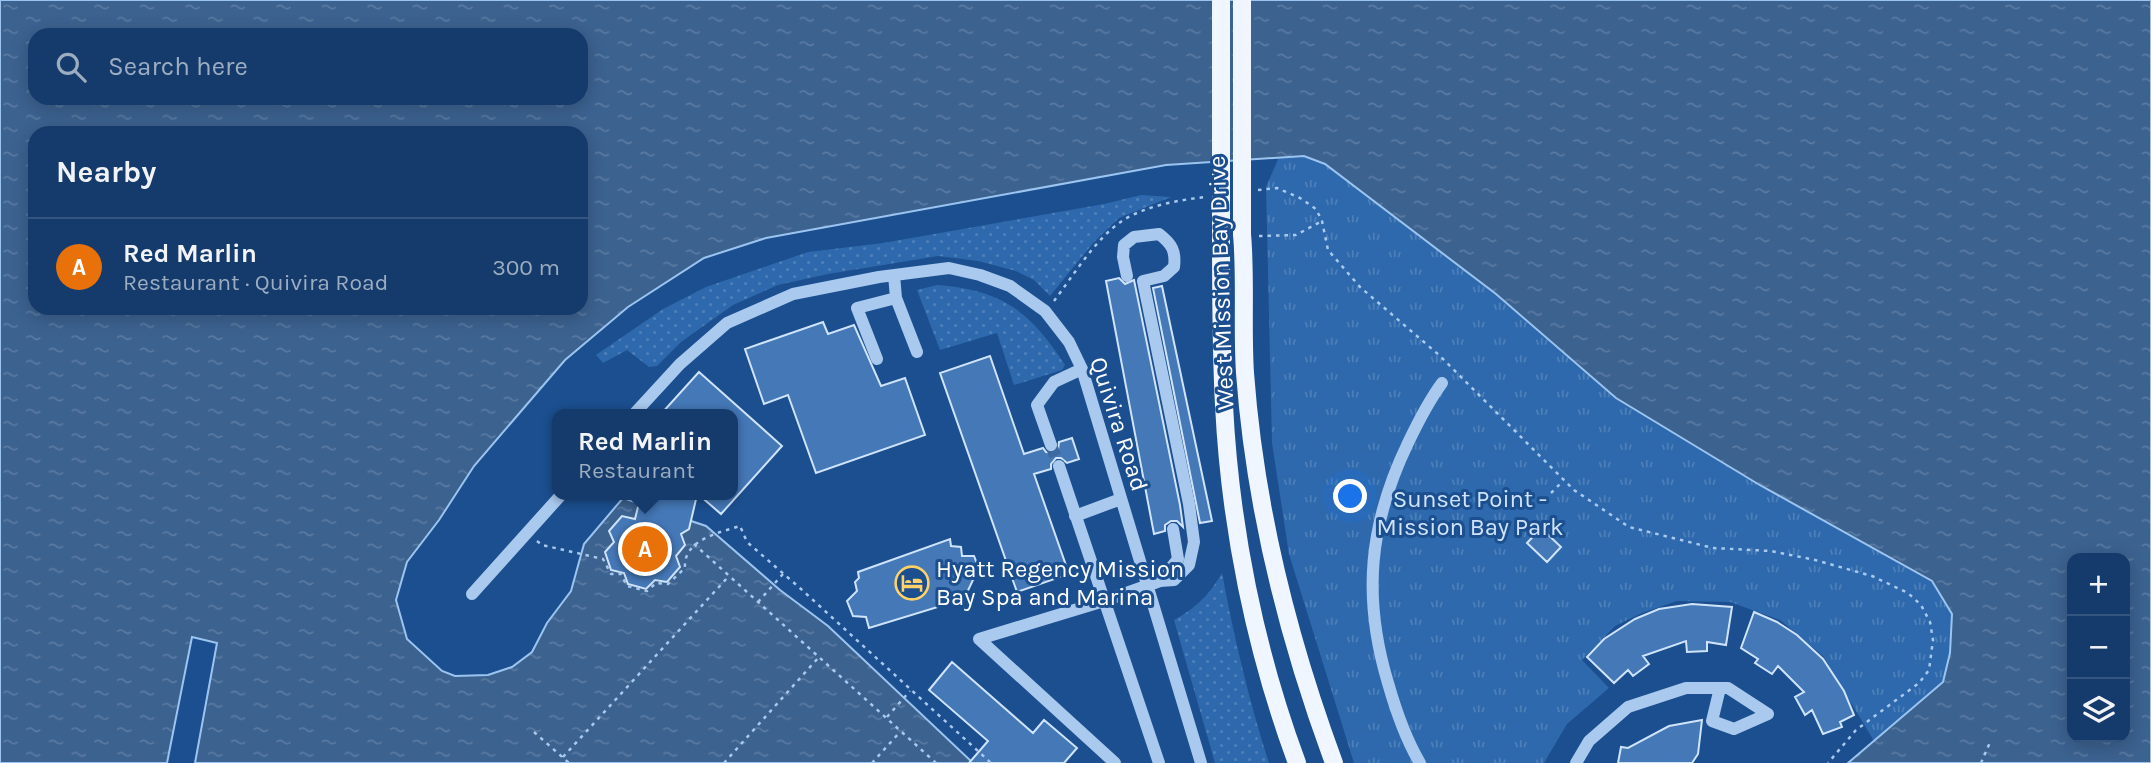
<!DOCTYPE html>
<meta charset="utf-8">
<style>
body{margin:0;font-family:Karla,sans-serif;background:#1d4271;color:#f1f3f6}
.controls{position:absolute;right:21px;bottom:21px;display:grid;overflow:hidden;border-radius:14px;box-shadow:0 4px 18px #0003}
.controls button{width:63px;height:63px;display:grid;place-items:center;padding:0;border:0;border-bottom:2px solid #33557e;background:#143b6b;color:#f1f3f6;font:35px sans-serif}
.you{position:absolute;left:1351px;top:497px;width:24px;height:24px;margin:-18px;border:5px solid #fff;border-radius:50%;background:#1a73e8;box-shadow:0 0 0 10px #1a73e833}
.badge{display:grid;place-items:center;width:46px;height:46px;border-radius:50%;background:#ffd166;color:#fff;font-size:23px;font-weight:700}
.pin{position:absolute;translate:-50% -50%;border:4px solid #fff;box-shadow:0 2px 7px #0006}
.popup{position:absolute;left:552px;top:409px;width:186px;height:91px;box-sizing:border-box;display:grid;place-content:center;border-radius:14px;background:#143b6b;filter:drop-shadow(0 2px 5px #0005);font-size:23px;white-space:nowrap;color:#9dadc1}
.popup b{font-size:26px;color:#f1f3f6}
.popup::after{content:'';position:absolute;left:50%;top:100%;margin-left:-14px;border:14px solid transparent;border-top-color:#143b6b}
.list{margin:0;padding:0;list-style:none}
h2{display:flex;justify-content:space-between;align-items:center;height:91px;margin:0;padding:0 28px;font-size:30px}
h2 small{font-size:23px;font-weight:400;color:#9dadc1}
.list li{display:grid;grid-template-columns:46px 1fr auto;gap:21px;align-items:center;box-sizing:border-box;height:98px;padding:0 28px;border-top:2px solid #33557e}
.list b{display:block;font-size:26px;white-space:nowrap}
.list p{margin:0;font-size:23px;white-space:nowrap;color:#9dadc1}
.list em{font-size:23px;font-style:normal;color:#9dadc1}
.icon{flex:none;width:38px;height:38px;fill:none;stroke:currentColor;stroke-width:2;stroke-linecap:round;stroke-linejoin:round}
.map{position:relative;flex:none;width:2151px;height:763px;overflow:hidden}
.search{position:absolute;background:#143b6b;box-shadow:0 4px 18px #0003;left:28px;top:28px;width:560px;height:77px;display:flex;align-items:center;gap:18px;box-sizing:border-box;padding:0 24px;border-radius:21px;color:#9dadc1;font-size:26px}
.panel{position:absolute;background:#143b6b;box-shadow:0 4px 18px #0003;left:28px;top:126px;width:560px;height:189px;border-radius:21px}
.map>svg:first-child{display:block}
.grass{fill:url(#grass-dots)}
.park{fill:url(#park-tufts)}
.water{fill:url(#water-ripples);stroke:#9cc4f0;stroke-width:2;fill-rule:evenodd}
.building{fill:#4478b7;stroke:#cfe3fa;stroke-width:2}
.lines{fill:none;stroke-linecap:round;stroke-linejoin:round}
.minor-tunnel{stroke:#3d69a0;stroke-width:12;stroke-dasharray:12 6;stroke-linecap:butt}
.path{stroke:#a9c9ee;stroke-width:2.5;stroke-dasharray:3.5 5;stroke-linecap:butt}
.minor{stroke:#a9c9ee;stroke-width:12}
.major{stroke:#f0f6ff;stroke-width:18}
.major-bridge{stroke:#f0f6ff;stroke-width:18}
.labels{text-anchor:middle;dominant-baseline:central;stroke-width:6;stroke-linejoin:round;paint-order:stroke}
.street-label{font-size:24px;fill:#fff;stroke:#1b4f8f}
.park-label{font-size:24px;fill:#cfe3fa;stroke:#1b4f8f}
.poi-label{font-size:24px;fill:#fff;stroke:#1b4f8f;text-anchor:start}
</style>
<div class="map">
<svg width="2151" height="763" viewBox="0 0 2151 763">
<defs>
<pattern id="grass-dots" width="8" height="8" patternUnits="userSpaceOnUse" patternTransform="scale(1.75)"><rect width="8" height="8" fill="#2e69ad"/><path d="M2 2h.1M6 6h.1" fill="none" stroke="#4d80b9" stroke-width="1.8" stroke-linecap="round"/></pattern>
<pattern id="park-tufts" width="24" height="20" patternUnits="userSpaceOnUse" patternTransform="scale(1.75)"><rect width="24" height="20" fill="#2e69ad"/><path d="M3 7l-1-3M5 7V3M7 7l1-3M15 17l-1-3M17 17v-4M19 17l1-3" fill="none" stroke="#4d80b9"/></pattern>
<pattern id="water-ripples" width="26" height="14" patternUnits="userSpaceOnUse" patternTransform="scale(1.75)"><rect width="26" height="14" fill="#3c6290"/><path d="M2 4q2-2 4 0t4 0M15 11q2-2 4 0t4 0" fill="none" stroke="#597aa1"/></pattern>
</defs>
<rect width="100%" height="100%" fill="#1b4f8f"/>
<path class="grass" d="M1141,195L1171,197L1119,218L1094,242L1050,296L1034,280L1016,271L978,261L938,256L828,274L778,285L733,305L681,342L657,366L649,367L627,350L603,363L596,355L663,309L706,287L808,252L883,243L1104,204Z
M937,285C1002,290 1030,311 1065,365L1062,370L1014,385L997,333L940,350L917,290Z
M1222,573C1234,637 1249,701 1269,763H1215L1174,620C1196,608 1209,595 1222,573Z"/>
<path class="park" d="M1304,156L1325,164L1496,294L1616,398L1758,484L1932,581L1952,614L1950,653L1943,682L1874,741L1823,656L1780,620L1730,602L1677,601L1642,613L1615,626L1582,660L1609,688L1567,724L1544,763H1354L1289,554L1272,443L1266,187L1279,157Z"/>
<path class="water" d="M0,0H2151V763H1848L1943,682L1950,653L1952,614L1932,581L1758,484L1616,398L1496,294L1325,164L1304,156L1166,165L766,238L704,258L628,307L565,360L474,466L439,520L407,562L396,600L407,639L442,671L455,676L488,675L512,667L532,652L547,623L571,591L584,544L623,498L706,526L780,590L828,626L973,763H195L217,643L192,637L167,763H0ZM35,35H581V98H35ZM35,133H581V308H35ZM2072,558H2125V737H2072Z"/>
<path class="building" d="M1119,278L1125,284L1134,280L1180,505L1183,527L1177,521H1171L1165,525V531L1154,534L1106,281Z
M1162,286L1212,521L1200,523L1153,288Z
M823,322L828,334L854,325L881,386L905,378L925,435L816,473L788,395L764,404L745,349Z
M990,356L1024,454L1043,448L1046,452L1053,453L1058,450L1059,442L1072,438L1079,459L1067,463L1061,458H1056L1051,464V469L1034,474L1069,574L1017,592L940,373Z
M699,372L782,446L721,514L699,495H732V414H661Z
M641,495H697L689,529L681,534L685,545L676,556L680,567L667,582L655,580L646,589L628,584L624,573L611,570L605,552L614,542L609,531L622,516L635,519Z
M1541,528L1561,547L1547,562L1527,543Z
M950,539L951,546L961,547L962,556H974L978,566L971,572L973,580L964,599L869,628L866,617L853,616L847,601L857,591L855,582L859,578L858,572Z
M1692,604L1732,607L1726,645L1707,642V651L1687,652L1686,641L1643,656L1649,664L1633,676L1628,670L1614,683L1587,657L1604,639L1635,619L1659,609Z
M1754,612L1777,622L1797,635L1823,659L1844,691L1854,715L1840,722L1842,727L1823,734L1812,710L1805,715L1795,697L1804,692L1778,666L1772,674L1755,663L1758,659L1741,648Z
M952,662L1033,733L1044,720L1077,748L1064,763H969L988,741L929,690Z
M1702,720L1698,754L1692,763H1618L1621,747L1628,748L1669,726Z"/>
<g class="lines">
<path class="minor-tunnel" d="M1051,445L1059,466"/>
<path class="path" d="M1258,190L1277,188L1300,198L1316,209L1322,221L1328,250L1360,287L1439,355L1574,490L1629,527L1713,548L1771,551L1815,560L1872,576L1908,593L1921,605L1930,622L1933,640L1929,670L1919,683L1856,730L1828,763
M1259,236L1296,235L1322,221
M1054,301C1073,276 1096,238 1122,221C1145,206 1178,200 1206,197
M1551,493L1563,481
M537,541L542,545L603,559L611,574H621L627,586L647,591L656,583L668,584L685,568C683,540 718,533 740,526L747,542L801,589L991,763
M694,544L936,763
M758,602L783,574
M887,717L910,691
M534,732L569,763
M563,757L728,577
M724,763L819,657
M872,763L900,732
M1981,763L1991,740"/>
<path class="minor" d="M894,275L896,298L917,352
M877,359L857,308L896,298
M634,414L680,364L727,323L793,294L879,277L949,268L980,275L1010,286L1045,311L1069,342L1082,369L1201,763
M1051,445L1037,405L1054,382L1082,369
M1059,466L1159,763
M1075,516L1121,499
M1160,581L1178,559L1173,529
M472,594L561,495
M1115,763L979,639L1104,601L1160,581L1174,580L1189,565L1194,542L1189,504L1143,281L1164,276L1174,267C1176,251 1172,244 1159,234L1134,237L1124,245L1123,257L1127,276
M1420,763C1405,738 1396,711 1388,683C1362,597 1369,524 1408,443C1418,422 1428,402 1442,383
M1576,763L1589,741L1628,707L1686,688H1728L1768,714L1734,729L1712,721L1720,688"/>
<path class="major" d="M1242,234C1246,280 1242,327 1245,373C1255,508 1287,636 1334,763
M1221,235C1221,292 1221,349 1224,405C1230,526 1255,650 1297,763"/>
<path class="major-bridge" d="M1242,234V0
M1221,235V0"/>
</g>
<defs>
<symbol id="hotel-ring" viewBox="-11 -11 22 22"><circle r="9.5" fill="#1b4f8f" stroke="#ffd166" stroke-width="1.5"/><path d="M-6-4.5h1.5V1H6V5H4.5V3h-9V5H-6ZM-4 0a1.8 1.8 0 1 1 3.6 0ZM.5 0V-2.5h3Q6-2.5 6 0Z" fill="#ffd166"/></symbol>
</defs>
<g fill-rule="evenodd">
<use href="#hotel-ring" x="893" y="564" width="38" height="38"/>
</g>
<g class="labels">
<g class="street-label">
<text transform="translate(1221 283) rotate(-92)">West Mission Bay Drive</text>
<text transform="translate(1119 424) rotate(72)">Quivira Road</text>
</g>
<g class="park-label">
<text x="1470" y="499">Sunset Point -<tspan x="1470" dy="28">Mission Bay Park</tspan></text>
</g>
<g class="poi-label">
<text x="936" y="569">Hyatt Regency Mission<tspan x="936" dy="28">Bay Spa and Marina</tspan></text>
</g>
</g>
</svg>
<div class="controls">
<button>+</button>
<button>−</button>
<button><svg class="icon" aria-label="layers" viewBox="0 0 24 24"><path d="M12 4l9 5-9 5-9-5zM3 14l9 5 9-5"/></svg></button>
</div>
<div class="you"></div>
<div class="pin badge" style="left:645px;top:549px;background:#e8710a">A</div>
<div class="popup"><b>Red Marlin</b>Restaurant</div>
<div class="search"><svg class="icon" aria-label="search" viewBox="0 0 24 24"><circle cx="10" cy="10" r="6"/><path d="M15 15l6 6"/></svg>Search here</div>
<section class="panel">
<h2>Nearby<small></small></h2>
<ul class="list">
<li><span class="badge" style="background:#e8710a">A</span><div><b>Red Marlin</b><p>Restaurant · Quivira Road</p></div><em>300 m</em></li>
</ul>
</section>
</div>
